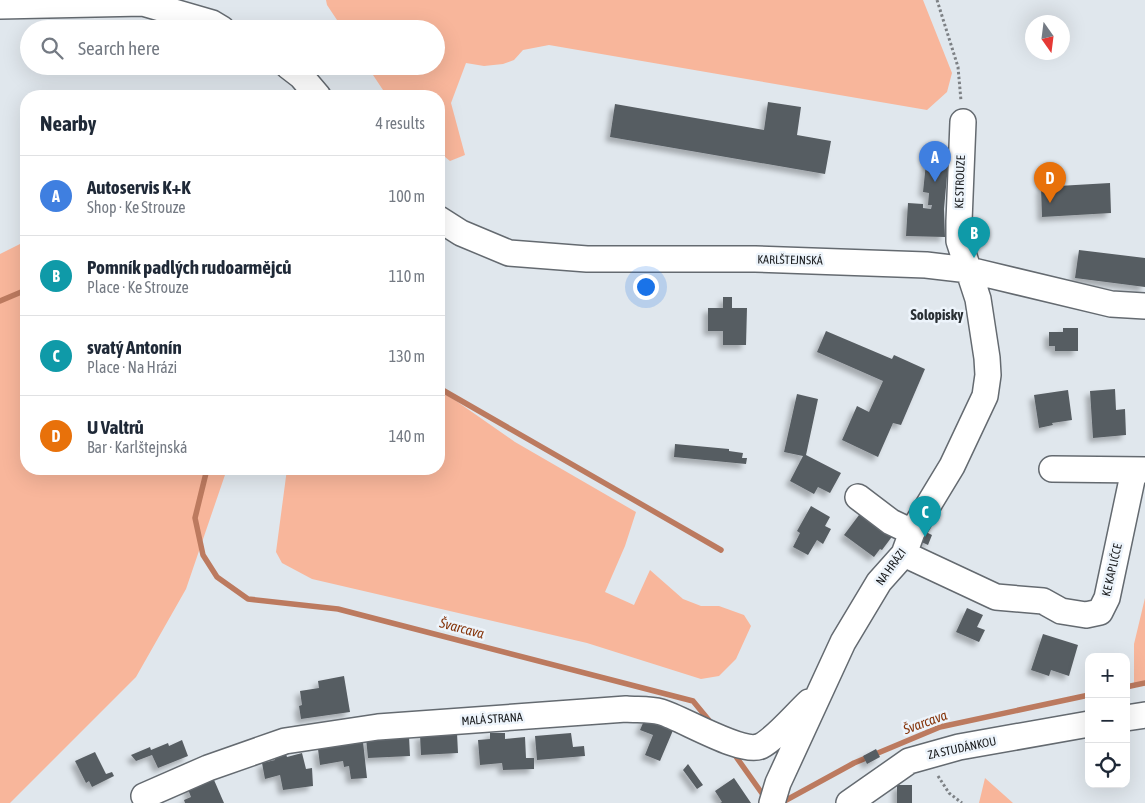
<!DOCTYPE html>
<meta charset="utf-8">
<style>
body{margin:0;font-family:"Asap Condensed",sans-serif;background:#f2f2f3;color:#1f2937}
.controls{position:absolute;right:15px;bottom:15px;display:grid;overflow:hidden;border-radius:10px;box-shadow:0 5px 20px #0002}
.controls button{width:45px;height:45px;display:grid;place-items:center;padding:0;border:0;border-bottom:1px solid #e0e1e3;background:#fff;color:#1f2937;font:25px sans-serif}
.compass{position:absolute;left:1025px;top:15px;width:45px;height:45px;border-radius:50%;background:#fff;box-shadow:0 5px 20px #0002;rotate:166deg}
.you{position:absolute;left:645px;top:286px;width:18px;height:18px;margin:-12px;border:4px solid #fff;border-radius:50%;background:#1a73e8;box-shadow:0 0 0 8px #1a73e833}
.badge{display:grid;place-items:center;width:32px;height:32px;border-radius:50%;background:#111827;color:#fff;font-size:16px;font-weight:700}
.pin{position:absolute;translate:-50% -41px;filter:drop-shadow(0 1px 2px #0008)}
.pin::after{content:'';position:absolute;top:26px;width:18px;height:15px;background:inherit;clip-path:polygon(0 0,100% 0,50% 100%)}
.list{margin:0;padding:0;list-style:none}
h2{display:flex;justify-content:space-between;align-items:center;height:65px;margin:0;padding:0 20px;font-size:21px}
h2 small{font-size:16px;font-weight:400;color:#747a83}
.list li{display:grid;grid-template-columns:32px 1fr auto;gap:15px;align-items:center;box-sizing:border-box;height:80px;padding:0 20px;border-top:1px solid #e0e1e3}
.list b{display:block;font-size:19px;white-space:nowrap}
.list p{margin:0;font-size:16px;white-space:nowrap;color:#747a83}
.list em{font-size:16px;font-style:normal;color:#747a83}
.icon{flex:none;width:28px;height:28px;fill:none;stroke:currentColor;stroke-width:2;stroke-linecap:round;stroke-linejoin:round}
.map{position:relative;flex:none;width:1145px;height:803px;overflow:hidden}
.search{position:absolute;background:#fff;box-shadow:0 5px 20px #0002;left:20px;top:20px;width:425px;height:55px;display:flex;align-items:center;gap:12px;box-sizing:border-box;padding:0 18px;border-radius:28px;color:#747a83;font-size:19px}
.panel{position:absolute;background:#fff;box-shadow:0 5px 20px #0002;left:20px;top:90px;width:425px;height:385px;border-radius:20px}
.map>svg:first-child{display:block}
.green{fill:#f8b69b}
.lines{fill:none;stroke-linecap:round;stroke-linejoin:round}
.stream{stroke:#bc7a5f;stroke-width:5.5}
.building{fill:#575d62;filter:url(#shadow)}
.minor-casing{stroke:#646a70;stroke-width:28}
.path{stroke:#7d8185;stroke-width:3;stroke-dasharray:2.5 2.5;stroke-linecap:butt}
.minor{stroke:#fff;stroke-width:25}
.labels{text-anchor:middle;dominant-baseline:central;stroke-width:5;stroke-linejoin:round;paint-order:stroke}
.street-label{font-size:12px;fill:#181a1c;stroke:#edf4fb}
.water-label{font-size:14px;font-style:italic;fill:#85340a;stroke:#edf4fb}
.quarter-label{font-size:15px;font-weight:bold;fill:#2a3034;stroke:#edf4fb}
</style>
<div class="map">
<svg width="1145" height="803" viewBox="0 0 1145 803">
<defs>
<filter id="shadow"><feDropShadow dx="-4.5" dy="4.5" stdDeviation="2.5" flood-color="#0004"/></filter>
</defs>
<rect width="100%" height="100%" fill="#e0e7ed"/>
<path class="green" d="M326,0H923L952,73L947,92L927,110L549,45L523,50L514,60L503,64L484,66L466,63L451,103L465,155L450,161L439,152V96H387L367,66H436V29H343L327,5Z
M26,241V469H227L186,589L136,677L10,803H0V254Z
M439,389L515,442L636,512L625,546L605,592L634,605L650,570L683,599L701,606H719L744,615L751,626L736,659L719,676L701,679L587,643L312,579L282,563L276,552L287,469H439Z
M1145,598V686L1134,685V644Z
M985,778L1013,803H979Z"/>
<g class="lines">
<path class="stream" d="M0,301L26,290
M439,388L721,550
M207,469L195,518L203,555L217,577L248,599L338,609L693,701L712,724
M1126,687L1145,683
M732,751L766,799
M781,803L854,763L940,727L1089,695"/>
</g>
<path class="building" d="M768,102L801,107L797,135L831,141L825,174L610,137L615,104L764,130Z
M926,163L948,165L944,209L945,237L906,236L908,203L923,204V208L931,209L932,205H928L929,193L923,192Z
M1110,183L1111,213L1042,217L1041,187Z
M1079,250L1145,258V287L1075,278Z
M723,297H732V308H747L746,345H723V331H708V308H723Z
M1063,328H1078V351H1055V346H1049V332H1063Z
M826,331L892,359L894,355L925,369L901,425L893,423L878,457L842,440L857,406L869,412L883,381L817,352Z
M1115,389L1116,410L1125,409L1126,435L1093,438L1090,391Z
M1068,390L1072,420L1052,423L1053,425L1039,428L1034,395Z
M797,394L818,399L806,455L841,473L830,493L818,487L814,494L790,481L803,456L784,452Z
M675,444L729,449V451L743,453L742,458H747L746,464L674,457Z
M811,506L830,517L825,526L831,529L823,544L817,540L808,555L793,547L800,533L797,531Z
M862,511L894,534L882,550L880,549L874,557L844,535Z
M922,530L932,535L928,545L917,540Z
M967,608L983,615L977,627L985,630L979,642L956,632Z
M1043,634L1078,645L1069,676L1051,670L1049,676L1031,670Z
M344,676L350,712L301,719L299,706L302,705L300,691L319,688L318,681Z
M646,716L674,728L660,761L645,755L653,735L640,730Z
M457,733L458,753L421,755L420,735Z
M490,733H505V739L525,737L526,758H534V769L503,770L502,763L480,765L478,740L490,739Z
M571,733L573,747L584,746L585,756L537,760L535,736Z
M409,736L410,756L368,758L366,738Z
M182,740L188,756L158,768L152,755L136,761L131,755L150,747L151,750L168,743L169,746Z
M363,742L367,778L351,779L349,766L344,767L343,761L320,765L318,749Z
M876,749L880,757L867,764L863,756Z
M285,751L287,757L302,753L306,769L312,768L313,786L283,790L280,775L265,779L262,763L275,760L273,753Z
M95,752L106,774L112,772L114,776L92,787L89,781L86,783L75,761Z
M688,764L703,785L697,789L683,770Z
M211,773L224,803H185L184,800L191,797L186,784Z
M734,778L751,803H720L722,802L715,791Z
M897,785H912V803H897Z"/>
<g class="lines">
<defs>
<path id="minor" d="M0,6L143,3L212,23L222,29
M288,66L301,76L318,96
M439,219L461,233L509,253L587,259H755L926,265L969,270L1111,304L1145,306
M1052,469L1145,470
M858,497L891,522L912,532
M904,554L996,597L1043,601L1061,611L1086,615L1100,612L1107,598L1134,470
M1126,718L1145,715
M144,796L208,768L285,741L378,727L626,709C637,710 650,709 661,712C682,718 742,755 761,746C775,739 797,713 809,702
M772,803L778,783L843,642L879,582L904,554L912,532L952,466L985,396L988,375L987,358L978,299L959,241V221L963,122
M849,803L909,761L959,747L1089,724"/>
</defs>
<use href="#minor" class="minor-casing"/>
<path class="path" d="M937,0L958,67L961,101
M938,776L949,793L962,803"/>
<use href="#minor" class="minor"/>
</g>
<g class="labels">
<g class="street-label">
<text transform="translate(960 182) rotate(-88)">KE STROUZE</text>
<text transform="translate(790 260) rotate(1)">KARLŠTEJNSKÁ</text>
<text transform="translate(891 567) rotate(-54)">NA HRÁZI</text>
<text transform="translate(1112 570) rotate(-77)">KE KAPLIČCE</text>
<text transform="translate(492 719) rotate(-4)">MALÁ STRANA</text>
<text transform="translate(962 748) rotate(-12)">ZA STUDÁNKOU</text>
</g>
<g class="water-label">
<text transform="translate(462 628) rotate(15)">Švarcava</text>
<text transform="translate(925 722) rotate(-20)">Švarcava</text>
</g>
<g class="quarter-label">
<text x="937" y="314">Solopisky</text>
</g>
</g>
</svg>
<div class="controls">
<button>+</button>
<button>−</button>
<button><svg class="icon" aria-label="locate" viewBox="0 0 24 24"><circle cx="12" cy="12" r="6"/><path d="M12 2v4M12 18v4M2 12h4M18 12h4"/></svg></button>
</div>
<svg class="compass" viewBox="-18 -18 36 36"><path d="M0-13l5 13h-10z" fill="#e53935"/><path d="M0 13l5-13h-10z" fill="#747a83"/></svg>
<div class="you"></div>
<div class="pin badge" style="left:935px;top:182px;background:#3f7fe0">A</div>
<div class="pin badge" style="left:974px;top:258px;background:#0f9aa8">B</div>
<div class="pin badge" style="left:925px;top:537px;background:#0f9aa8">C</div>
<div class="pin badge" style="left:1050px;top:203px;background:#e8710a">D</div>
<div class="search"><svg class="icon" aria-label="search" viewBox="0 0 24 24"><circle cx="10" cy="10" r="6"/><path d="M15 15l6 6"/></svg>Search here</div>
<section class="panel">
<h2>Nearby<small>4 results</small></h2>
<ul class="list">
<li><span class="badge" style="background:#3f7fe0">A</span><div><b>Autoservis K+K</b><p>Shop · Ke Strouze</p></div><em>100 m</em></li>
<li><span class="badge" style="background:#0f9aa8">B</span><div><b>Pomník padlých rudoarmějců</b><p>Place · Ke Strouze</p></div><em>110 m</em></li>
<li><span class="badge" style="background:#0f9aa8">C</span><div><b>svatý Antonín</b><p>Place · Na Hrázi</p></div><em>130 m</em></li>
<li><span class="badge" style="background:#e8710a">D</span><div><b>U Valtrů</b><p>Bar · Karlštejnská</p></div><em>140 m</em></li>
</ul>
</section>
</div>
